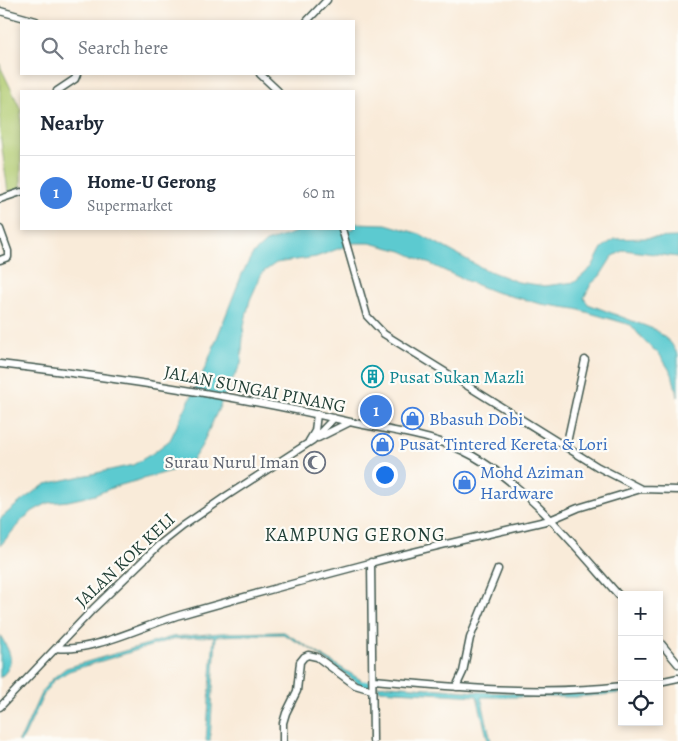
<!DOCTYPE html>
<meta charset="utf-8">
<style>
body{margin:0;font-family:Alegreya,serif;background:#f6f6f7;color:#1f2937}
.controls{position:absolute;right:15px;bottom:15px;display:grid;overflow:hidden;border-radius:0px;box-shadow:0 2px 8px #0003}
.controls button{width:45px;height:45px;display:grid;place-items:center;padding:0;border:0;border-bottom:1px solid #e0e1e3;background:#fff;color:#1f2937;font:25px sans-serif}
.you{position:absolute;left:384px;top:474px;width:18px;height:18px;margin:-12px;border:4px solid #fff;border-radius:50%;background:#1a73e8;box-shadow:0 0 0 8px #1a73e833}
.badge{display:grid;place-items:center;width:32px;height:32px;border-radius:50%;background:#d1495b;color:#fff;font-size:16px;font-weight:700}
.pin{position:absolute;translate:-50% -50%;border:2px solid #fff;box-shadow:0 1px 5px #0006}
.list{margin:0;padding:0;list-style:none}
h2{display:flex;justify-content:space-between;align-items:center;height:65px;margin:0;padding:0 20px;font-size:21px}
h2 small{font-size:16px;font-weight:400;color:#747a83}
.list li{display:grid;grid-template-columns:32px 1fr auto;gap:15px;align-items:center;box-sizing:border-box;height:75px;padding:0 20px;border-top:1px solid #e0e1e3}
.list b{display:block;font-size:19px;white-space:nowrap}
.list p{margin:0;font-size:16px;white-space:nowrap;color:#747a83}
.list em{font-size:16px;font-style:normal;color:#747a83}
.icon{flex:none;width:28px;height:28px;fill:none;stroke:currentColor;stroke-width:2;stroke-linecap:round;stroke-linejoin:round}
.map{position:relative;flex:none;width:678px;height:741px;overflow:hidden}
.search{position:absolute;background:#fff;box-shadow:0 2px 8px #0003;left:20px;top:20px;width:335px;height:55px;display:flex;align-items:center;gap:12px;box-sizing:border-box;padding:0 18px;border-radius:0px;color:#747a83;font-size:19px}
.panel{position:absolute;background:#fff;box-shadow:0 2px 8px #0003;left:20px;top:90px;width:335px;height:140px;border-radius:0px}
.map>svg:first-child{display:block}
.green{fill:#b1cb71;stroke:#688452}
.water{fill:#5ccad0;stroke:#3e8482}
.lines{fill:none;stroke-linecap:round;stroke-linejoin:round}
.canal{stroke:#5ccad0;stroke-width:7}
.minor-casing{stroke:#40574d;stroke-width:9}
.minor{stroke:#fff;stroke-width:6}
.labels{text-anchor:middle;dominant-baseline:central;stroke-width:4.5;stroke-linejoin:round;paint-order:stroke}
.culture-label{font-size:18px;fill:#0d838f;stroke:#fdfcf7;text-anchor:start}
.street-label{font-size:18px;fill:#1f3d34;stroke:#fdfcf7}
.shop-label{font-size:18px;fill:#366cbe;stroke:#fdfcf7;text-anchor:start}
.worship-label{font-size:18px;fill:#5b616d;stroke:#fdfcf7;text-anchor:end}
.neighbourhood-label{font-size:19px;letter-spacing:1px;fill:#1f3d34;stroke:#fdfcf7}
</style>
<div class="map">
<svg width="678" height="741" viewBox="0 0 678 741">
<rect width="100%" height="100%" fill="#fdfcf7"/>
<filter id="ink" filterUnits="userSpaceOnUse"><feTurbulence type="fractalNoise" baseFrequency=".02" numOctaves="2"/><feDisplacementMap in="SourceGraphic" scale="10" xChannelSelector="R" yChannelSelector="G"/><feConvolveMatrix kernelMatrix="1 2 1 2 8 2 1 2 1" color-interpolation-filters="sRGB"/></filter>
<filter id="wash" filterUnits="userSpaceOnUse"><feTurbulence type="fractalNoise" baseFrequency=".0096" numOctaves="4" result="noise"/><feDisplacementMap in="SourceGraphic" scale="20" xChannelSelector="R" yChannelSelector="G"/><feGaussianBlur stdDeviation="1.12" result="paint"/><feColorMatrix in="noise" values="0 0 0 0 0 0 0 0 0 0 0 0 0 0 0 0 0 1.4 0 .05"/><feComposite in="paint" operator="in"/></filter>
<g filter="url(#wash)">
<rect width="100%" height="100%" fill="#f9ebd9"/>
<path class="green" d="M0,63L1,68L21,110V188L8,192L0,133Z"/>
<path class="water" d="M354,223L386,224L420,234L484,269L518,282L545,286L575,282L592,267L602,248L614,239L678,237V257L624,250L612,257L600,276L591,284L584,298L588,304L656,330L671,343L678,355V397L672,374L660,355L645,342L631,325L576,309L541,304L495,292L467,281L402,251L370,243H354L316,257L276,263L262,273L250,300L244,325L241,364L230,384L201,447L193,459L171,471L114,487L95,495L68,501L48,503L33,511L23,519L0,546V519C15,506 29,494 46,484L133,465L153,453L170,440L206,366L242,274L252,255L266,242L305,229H354Z
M284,632L361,680L363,684H359L312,650L283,634L216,636L210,741H206L214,636L173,639L69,671L54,680L45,692L24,737L21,741H18L22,736L42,691L52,679L66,668L172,637L221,633Z
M0,635C10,652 17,663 0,678Z
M389,685L478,692L545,694L622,689V693L577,697H481L491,741H488L477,696L380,690L377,686Z"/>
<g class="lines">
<path class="canal" d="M363,684L368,685"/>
</g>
</g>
<g filter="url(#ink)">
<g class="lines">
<defs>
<path id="minor" d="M0,11L36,21
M307,21L327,0
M260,74L278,91
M57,91L75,79L77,74
M0,199L21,192
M0,229L8,251V257L0,260
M342,229L367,316L384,334L598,467L641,489
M0,364C117,378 235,395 350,422C390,431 436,435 473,456C531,489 578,550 622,599
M318,438L350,422
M309,441L315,431L317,414
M566,447L585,360
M371,562L373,741
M659,641L678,664
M56,648C92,653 144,625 180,615C243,597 306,580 370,563C429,547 490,534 550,520L578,508L641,489L678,490
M373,680C455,687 539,696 622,686
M659,682L678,678
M456,687L463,672L470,638L498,569
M0,707L93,609L159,545L183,526L228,495L313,440L334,418
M283,741V723L286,713L297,691L300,662L304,657L308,655L317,657L355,685L372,690"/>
</defs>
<use href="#minor" class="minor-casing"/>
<use href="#minor" class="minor"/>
</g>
</g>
<defs>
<symbol id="building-ring" viewBox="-11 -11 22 22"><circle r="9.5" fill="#fdfcf7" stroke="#0f9aa8" stroke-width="1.5"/><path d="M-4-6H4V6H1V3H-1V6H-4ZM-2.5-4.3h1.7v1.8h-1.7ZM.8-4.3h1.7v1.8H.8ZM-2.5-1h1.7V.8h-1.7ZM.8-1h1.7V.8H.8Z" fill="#0f9aa8"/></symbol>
<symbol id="shop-ring" viewBox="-11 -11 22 22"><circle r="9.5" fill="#fdfcf7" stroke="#3f7fe0" stroke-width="1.5"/><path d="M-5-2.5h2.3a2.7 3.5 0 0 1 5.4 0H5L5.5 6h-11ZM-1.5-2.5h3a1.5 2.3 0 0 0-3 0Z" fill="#3f7fe0"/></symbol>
<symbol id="mosque-ring" viewBox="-11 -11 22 22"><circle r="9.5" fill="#fdfcf7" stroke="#6b7280" stroke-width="1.5"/><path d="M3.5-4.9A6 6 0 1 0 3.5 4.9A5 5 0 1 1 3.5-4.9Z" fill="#6b7280"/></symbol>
</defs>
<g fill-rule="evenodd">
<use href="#building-ring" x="360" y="364" width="25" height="25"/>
<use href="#shop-ring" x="400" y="406" width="25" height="25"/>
<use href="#shop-ring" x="370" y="432" width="25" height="25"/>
<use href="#mosque-ring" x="302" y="450" width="25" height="25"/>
<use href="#shop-ring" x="452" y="470" width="25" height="25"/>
</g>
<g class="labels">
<g class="culture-label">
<text x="389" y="377">Pusat Sukan Mazli</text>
</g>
<g class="street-label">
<text transform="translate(255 389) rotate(11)">JALAN SUNGAI PINANG</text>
<text transform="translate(125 560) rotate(-43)">JALAN KOK KELI</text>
</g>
<g class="shop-label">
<text x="429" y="419">Bbasuh Dobi</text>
<text x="399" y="444">Pusat Tintered Kereta &amp; Lori</text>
<text x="480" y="472">Mohd Aziman<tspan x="480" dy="21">Hardware</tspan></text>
</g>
<g class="worship-label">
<text x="299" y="462">Surau Nurul Iman</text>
</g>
<g class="neighbourhood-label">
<text x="355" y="535">KAMPUNG GERONG</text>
</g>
</g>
</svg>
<div class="controls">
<button>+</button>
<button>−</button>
<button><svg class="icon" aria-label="locate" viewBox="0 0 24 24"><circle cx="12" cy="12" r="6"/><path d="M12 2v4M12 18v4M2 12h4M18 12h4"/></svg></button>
</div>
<div class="you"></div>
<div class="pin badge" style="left:376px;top:411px;background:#3f7fe0">1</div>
<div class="search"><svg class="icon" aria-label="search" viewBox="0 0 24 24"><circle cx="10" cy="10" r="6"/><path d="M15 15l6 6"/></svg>Search here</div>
<section class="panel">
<h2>Nearby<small></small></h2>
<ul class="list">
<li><span class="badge" style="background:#3f7fe0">1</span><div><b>Home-U Gerong</b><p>Supermarket</p></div><em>60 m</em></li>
</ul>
</section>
</div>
